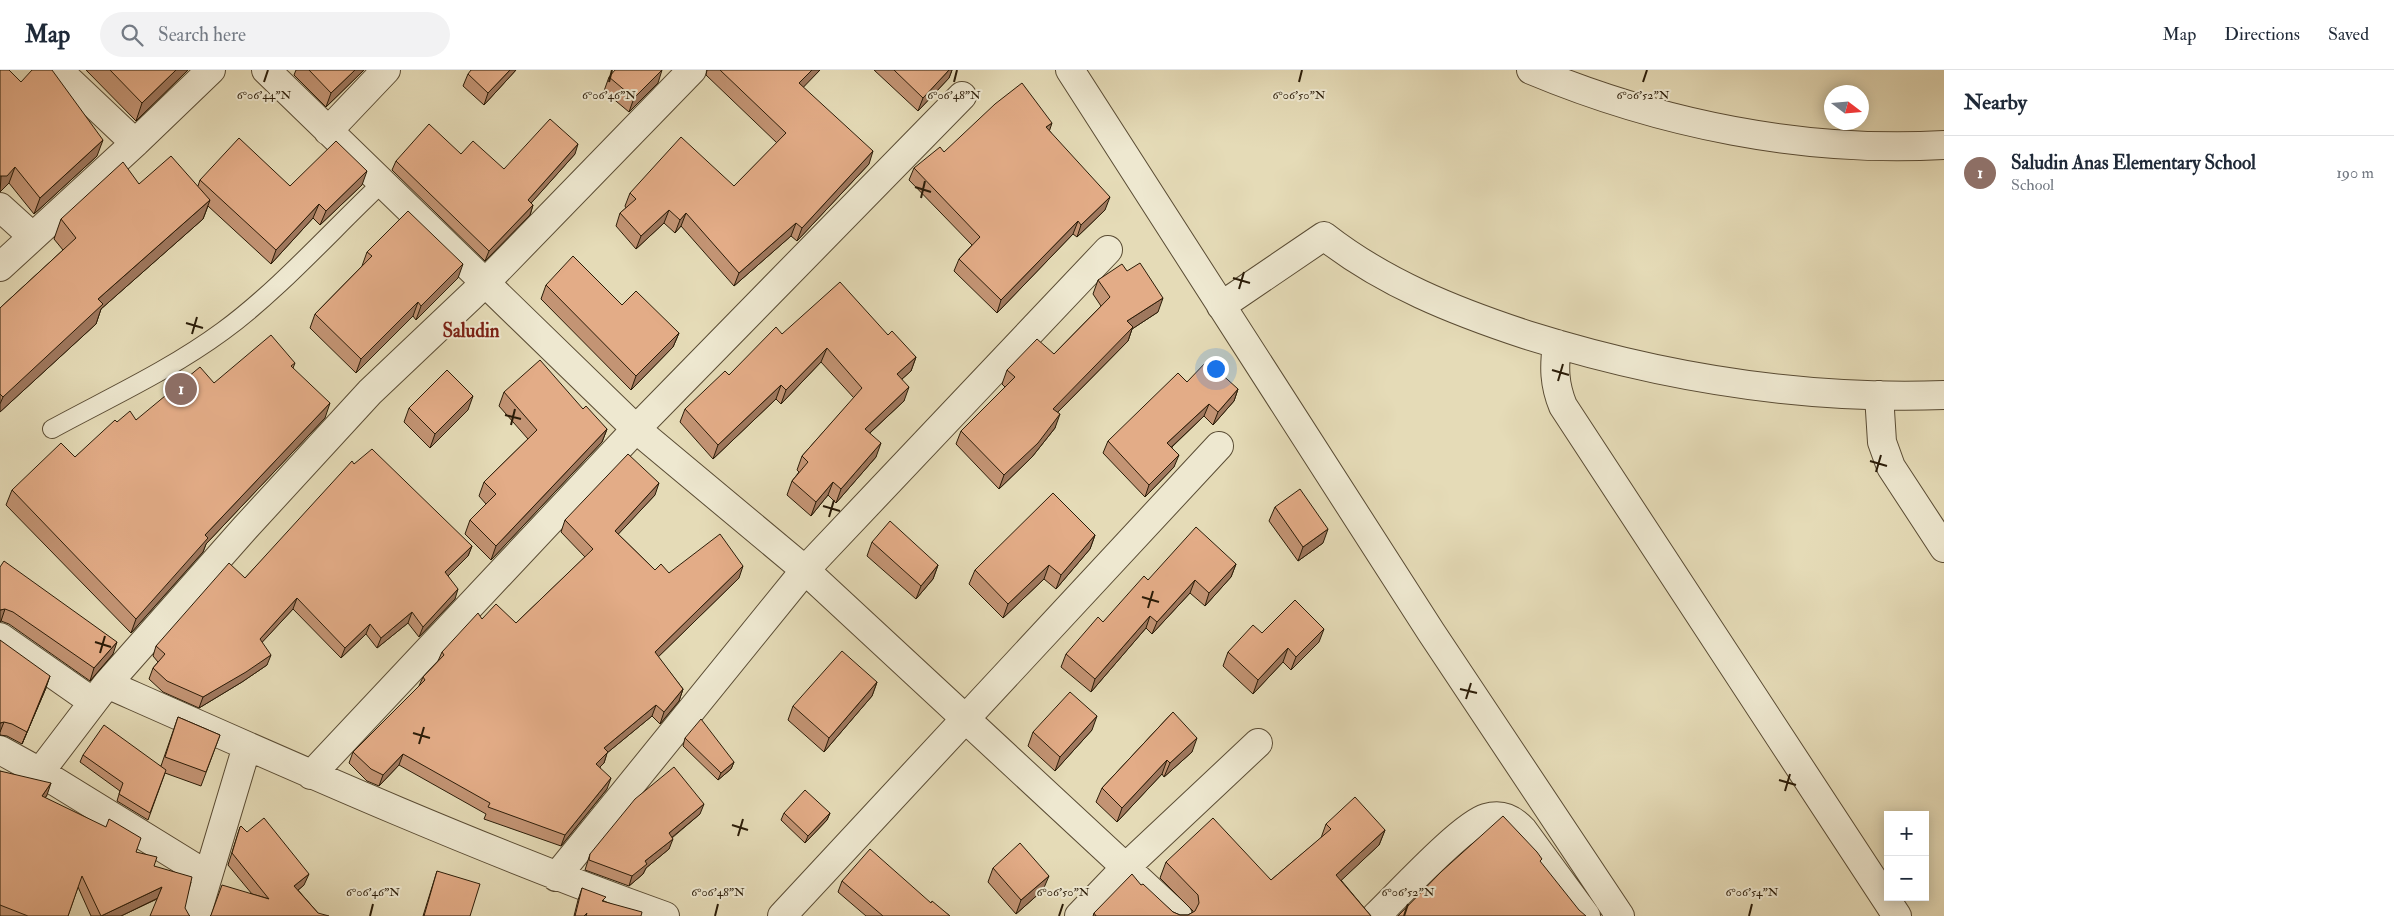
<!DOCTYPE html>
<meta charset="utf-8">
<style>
body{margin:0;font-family:"IM FELL Double Pica",serif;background:#f2f2f3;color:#1f2937}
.controls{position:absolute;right:15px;bottom:15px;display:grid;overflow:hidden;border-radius:0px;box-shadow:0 2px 12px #0003}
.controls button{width:45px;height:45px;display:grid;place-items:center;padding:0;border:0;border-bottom:1px solid #e0e1e3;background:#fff;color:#1f2937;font:25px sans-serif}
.compass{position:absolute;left:1824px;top:15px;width:45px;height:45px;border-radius:50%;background:#fff;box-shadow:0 2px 12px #0003;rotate:106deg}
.you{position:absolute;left:1215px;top:298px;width:18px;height:18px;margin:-12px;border:4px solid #fff;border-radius:50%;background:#1a73e8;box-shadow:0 0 0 8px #1a73e833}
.badge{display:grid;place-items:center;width:32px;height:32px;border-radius:50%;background:#b45309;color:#fff;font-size:16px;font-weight:700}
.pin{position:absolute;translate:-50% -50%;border:2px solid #fff;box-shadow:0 1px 5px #0006}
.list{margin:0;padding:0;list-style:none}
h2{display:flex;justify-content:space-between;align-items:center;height:65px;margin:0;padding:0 20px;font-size:21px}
h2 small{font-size:16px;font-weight:400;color:#747a83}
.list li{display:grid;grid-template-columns:32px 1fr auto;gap:15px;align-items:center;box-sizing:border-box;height:75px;padding:0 20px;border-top:1px solid #e0e1e3}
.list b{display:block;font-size:19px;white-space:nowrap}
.list p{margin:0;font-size:16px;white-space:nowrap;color:#747a83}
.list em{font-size:16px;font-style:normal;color:#747a83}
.icon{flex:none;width:28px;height:28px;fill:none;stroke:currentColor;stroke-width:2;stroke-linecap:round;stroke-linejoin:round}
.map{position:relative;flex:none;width:1944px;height:846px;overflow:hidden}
header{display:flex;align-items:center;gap:30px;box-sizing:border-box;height:70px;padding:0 25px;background:#fff;border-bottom:1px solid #e0e1e3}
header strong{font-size:24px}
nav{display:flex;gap:28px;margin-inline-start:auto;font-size:18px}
.search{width:350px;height:45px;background:#f2f2f3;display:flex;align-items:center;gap:12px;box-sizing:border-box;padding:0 18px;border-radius:28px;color:#747a83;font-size:19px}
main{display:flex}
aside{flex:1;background:#fff}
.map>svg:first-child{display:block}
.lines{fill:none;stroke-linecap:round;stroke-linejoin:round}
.service-casing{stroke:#5a4c34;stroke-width:20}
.minor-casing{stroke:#5a4c34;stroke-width:30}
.service{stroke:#eee8d0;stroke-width:18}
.minor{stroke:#eee8d0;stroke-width:28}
.wall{fill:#c39474;stroke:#2b1c08}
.shaded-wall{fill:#9f785e;stroke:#2b1c08}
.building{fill:#e3ac87;stroke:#2b1c08}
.ticks{fill:none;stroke:#2b1c08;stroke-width:2}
.labels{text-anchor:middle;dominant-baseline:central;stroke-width:4;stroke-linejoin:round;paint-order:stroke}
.neighbourhood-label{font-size:19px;font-weight:bold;fill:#7a1f14;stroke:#eee8d0}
.ticks-label{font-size:12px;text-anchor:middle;fill:#2b1c08;stroke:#eee8d0;stroke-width:4;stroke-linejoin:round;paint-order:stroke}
</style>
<header>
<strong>Map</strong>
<div class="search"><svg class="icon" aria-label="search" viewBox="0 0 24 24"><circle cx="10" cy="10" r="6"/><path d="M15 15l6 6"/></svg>Search here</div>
<nav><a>Map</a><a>Directions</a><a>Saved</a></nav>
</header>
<main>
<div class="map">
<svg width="1944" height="846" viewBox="0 0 1944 846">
<rect width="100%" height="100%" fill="#e5dbb7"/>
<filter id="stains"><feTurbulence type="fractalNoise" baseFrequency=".004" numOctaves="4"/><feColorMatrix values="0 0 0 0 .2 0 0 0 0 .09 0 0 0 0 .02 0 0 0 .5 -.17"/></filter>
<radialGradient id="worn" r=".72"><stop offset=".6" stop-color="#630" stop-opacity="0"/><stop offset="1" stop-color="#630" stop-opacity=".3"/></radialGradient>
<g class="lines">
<defs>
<path id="service" d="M52,359C109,328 170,300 223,261C279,220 331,161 382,113"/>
<path id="minor" d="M58,0L135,73
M266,0L636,359L805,500L1178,846
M1070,0L1431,562L1620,846
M1531,0C1660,54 1803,83 1944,75
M328,61L386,0
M0,137L32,166
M0,197L135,73L211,0
M1221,236L1324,166C1384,213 1454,241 1527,265C1661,307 1803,330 1944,325
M1557,274C1554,297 1554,314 1563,336L1897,846
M1879,325L1882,372L1891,397L1944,478
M0,567L93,632
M107,614C292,696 475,778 665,846
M0,680L40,702L207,805
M40,702L107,614L245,458L370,322L485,213L692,0
M311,705L636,359L962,26
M556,807L805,500L1108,180
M196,846L247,676
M782,846L1219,376
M1079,846L1126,797L1258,673
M1376,846C1398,825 1462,755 1486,748C1502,743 1513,749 1523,760L1586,846"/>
</defs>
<use href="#service" class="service-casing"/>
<use href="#minor" class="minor-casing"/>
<use href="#service" class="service"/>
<use href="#minor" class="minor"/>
</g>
<path class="wall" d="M0,0L21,12L97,86L34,144L9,113L0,122Z
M86,0H188L136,51Z
M296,0H364L326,37L294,5Z
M516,0L484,35L463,16L468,4Z
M707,0H820L803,17L869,94L797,171L791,166L734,216L681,156L675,163L664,153L636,179L616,156L620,143L626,138L625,136L630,123L734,116L777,73L706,5Z
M874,0H952L949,8L918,41Z
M609,7L658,13L629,42L604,21Z
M1049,60L1105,140L1077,167L1073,164L997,243L954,201L959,189L972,175L909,110L914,98L944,82Z
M461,84L504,99L575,84L531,133L533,135L530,145L485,191L392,100L396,91Z
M200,110L290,116L362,115L320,155L313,148L271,194L208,136L203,149L101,239L96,254L0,342V238L63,180L54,169L61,149L139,114L198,116Z
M367,182L458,208L416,250L413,246L356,303L310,258L315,244L362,196Z
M1127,201L1158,242L1132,259L1128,271L1058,342L1055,358L1032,387L999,419L956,374L961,361L1005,317L1002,314L1007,300L1054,284L1101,236L1093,224L1098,210Z
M546,215L622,235L679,263L673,277L631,320L541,229Z
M782,264L888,265L916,287L911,301L902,309L904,331L870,363L876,387L836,433L828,425L811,446L787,425L792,411L799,402L797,400L802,386L854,328L821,292L781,334L776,329L713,389L680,352L685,339Z
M295,293L293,298L325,348L206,474L203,482L131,563L6,435L12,420L75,387L117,352L136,350L214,313Z
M1187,312L1238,319L1234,331L1213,355L1204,346L1172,377L1174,397L1145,427L1103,383L1108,371Z
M504,322L583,339L607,359L602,372L491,490L465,464L470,450L486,434L479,426L484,412L528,369L499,336Z
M409,338L468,340L430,378L404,352Z
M354,394L472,476L468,486L448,505L455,529L419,567L408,553L377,578L366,564L341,588L293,539L262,572L267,595L242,612L199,638L163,622L149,609L153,598L158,592L153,586L156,576L245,508Z
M655,425L618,464L655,500L669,503L739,508L658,587L683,619L679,631L660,654L652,646L607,683L604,693L600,697L607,719L561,776L484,749L486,744L399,695L379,716L367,711L349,693L353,682L419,616L423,607L438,591L442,582L482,549L516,553L585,487L561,462L565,450Z
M1275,437L1323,473L1298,491L1269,451Z
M1095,465L1090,479L1056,519L1044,509L1003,548L969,514L975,500Z
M872,472L938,495L933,509L916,529L867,486Z
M1236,494L1231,507L1205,536L1190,523L1152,564L1146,558L1091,622L1061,597L1066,584L1103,552L1148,510Z
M0,497L113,584L90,611L9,554L1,551Z
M1262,563L1319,572L1291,600L1283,592L1253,624L1223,596L1228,582Z
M0,570L46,618L22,674L7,666L0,665Z
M877,612L872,626L824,682L788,650L793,636Z
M1173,642L1192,682L1164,707L1162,704L1117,752L1096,732L1102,718Z
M178,647L220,665L201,716L165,703L148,750L117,731L120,721L80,692L83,685L161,696Z
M1092,660L1055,701L1028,676L1033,662Z
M685,668L734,692L731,699L718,710L683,676Z
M0,701L47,725L45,728L136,782L154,796L157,829L121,846H91L78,817L68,846H0Z
M784,743H830L827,750L805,773L781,750Z
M700,744L672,768L669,779L646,798L643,804L629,816L585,800L590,784Z
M1326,754L1385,760L1379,775L1341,810L1371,846H1093L1094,843L1141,815L1173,842L1180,845H1188L1193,842V841L1160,808L1166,792L1271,810L1321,768Z
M240,757L247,762L304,815L298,820L318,843L252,824L228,795Z
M993,798L1043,820L1016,844L988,812Z
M437,801L470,846H423Z
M842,811L931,833L950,846H866L838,822Z
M582,818L604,831L641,846H574L578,830Z"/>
<path class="shaded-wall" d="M176,0H188L136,51L142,33Z
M355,0H364L326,37L331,23Z
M510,0H516L484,35L488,23Z
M662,0L658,13L629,42L634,28Z
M812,0H820L794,27L799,13Z
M949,0H952L949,8L918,41L923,28Z
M1052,53L1048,65L1046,57Z
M103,70L97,86L34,144L40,128Z
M578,74L575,84L525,140L528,130Z
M873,81L869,94L797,171L802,158Z
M15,97L9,113L0,122L1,106Z
M367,101L362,115L320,155L326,141Z
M1110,127L1105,140L1077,167L1081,155Z
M210,130L203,149L101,239L96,254L0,342V334L3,327L98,229Z
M319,134L313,148L271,194L276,180Z
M533,135L530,145L485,191L489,181Z
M669,140L664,153L636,179L641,166Z
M686,143L681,156L675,163L680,150Z
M1078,151L1073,164L997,243L1001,230Z
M796,153L791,166L734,216L739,203Z
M463,194L458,208L416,250L421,236Z
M1163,228L1158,242L1132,259L1128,271L1048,352L1053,339L1127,251Z
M418,232L413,246L356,303L361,289Z
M679,263L673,277L631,320L636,306Z
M827,278L821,292L781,334L786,320Z
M916,287L911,301L892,318L897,304Z
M781,315L776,329L713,389L718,375Z
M909,317L904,331L860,372L865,359Z
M1238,319L1234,331L1213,355L1218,342Z
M473,326L468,340L430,378L435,364Z
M330,333L325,348L206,474L203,482L131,563L136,549L205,465Z
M1209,334L1204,346L1163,385L1167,373Z
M1060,344L1055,358L1032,387L999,419L1004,405Z
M607,359L602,372L491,490L496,476Z
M881,373L876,387L836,433L841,419Z
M1179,385L1174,397L1145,427L1149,415Z
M833,412L828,425L811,446L816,432Z
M659,413L655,425L611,472L615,461Z
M1328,459L1323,473L1298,491L1303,477Z
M1095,465L1090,479L1056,519L1061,505Z
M472,476L468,486L442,512L445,502Z
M1236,494L1231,507L1205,536L1209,523Z
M938,495L933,509L916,529L921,516Z
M1049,495L1044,509L1003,548L1008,534Z
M743,496L739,508L651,594L655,582Z
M1195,510L1190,523L1152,564L1157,552Z
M458,519L455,529L419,567L423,557Z
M297,528L293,539L256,579L260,569Z
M5,539L1,551L0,552V540Z
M412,542L408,553L377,578L381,568Z
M1150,546L1146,558L1091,622L1095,609Z
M370,554L366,564L341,588L345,578Z
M1324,559L1319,572L1291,600L1296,587Z
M117,572L113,584L90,611L94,598Z
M1288,578L1283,592L1253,624L1258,610Z
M271,585L267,595L242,612L199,638L203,627Z
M50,606L46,618L22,674L27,662Z
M877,612L872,626L824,682L829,668Z
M683,619L679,631L660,654L664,642Z
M656,635L652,646L607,683L604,693L592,705L596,694L604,678Z
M1097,646L1092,660L1055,701L1060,687Z
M4,652L0,662V653Z
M1197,668L1192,682L1164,707L1170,693Z
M403,684L399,695L379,716L383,705Z
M1167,690L1162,704L1117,752L1122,738Z
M734,692L731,699L718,710L721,703Z
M611,708L607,719L561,776L565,765Z
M51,713L47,725L38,738L42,726Z
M704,734L700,744L665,773L669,763Z
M830,743L827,750L805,773L808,766Z
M1385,760L1379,775L1331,820L1336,805Z
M673,769L669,779L646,798L643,804L629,816L632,806L645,791Z
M309,804L304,815L290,827L294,816Z
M1049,806L1043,820L1016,844L1021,830Z
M162,817L158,828L121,846H101Z"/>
<path class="building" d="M0,0H9L21,12L32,0H52L103,70L40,128L15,97L7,106H0Z
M110,0H176L142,33Z
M309,0H355L331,23Z
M471,0H510L488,23L468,4Z
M615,0H662L634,28L609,7Z
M720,0H812L799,13L873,81L802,158L796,153L739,203L686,143L680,150L669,140L641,166L620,143L636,129L630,123L681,67L734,116L786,63Z
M894,0H949L923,28Z
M1022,13L1052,53L1046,57L1110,127L1081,155L1078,151L1001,230L959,189L980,167L914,98L940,77L944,82L995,34Z
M550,49L578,74L528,130L533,135L489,181L396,91L429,54L461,84L473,71L504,99Z
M239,68L290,116L336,71L367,101L326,141L319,134L276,180L200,110Z
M171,86L210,130L98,229L103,234L3,327L0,324V238L76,168L61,149L123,92L139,114Z
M408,141L463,194L421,236L418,232L361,289L315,244L372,186L367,182Z
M573,186L622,235L636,221L679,263L636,306L546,215Z
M1140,193L1163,228L1127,251L1133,257L1053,339L1060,344L1038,373L1004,405L961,361L1015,307L1007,300L1037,269L1054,284L1110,227L1098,210L1122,194L1127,201Z
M840,212L888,265L892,261L916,287L897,304L909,317L865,359L881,373L841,419L833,412L816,432L792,411L808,392L802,386L862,318L827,278L786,320L781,315L718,375L685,339L725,301L729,305L776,257L782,264Z
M271,265L295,293L291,296L330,333L205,465L208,468L136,549L12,420L61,373L75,387L115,350L117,352L130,341L136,350L200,297L214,313Z
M540,290L583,339L586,336L607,359L496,476L470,450L496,424L484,412L537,360L504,322Z
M1207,291L1238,319L1218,342L1209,334L1167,373L1179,385L1149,415L1108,371L1178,303L1187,312Z
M447,300L473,326L435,364L409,338Z
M372,379L472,476L445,502L458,519L423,557L412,542L381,568L370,554L345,578L297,528L260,569L271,585L246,602L203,627L167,611L153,598L165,584L156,576L229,493L245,508L352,391L354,394Z
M628,384L659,413L615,461L655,500L661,494L669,503L720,464L743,496L655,582L683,619L664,642L656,635L604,678L608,682L596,694L611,708L565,765L488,737L490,733L403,684L383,705L371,699L353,682L425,610L423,607L444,585L442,582L478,543L482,549L496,534L516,553L593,479L565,450Z
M1300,419L1328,459L1303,477L1275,437Z
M1053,423L1095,465L1061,505L1049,495L1008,534L975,500Z
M890,451L938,495L921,516L872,472Z
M1196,457L1236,494L1209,523L1195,510L1157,552L1150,546L1095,609L1066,584L1098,547L1103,552L1144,506L1148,510Z
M4,491L117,572L94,598L13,542L5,539L0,540V497Z
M1295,530L1324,559L1296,587L1288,578L1258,610L1228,582L1253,555L1262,563Z
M0,570L50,606L27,662L12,654L4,652L0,653Z
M842,581L877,612L829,668L793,636Z
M1070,622L1097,646L1060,687L1033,662Z
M1173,642L1197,668L1170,693L1167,690L1122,738L1102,718Z
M178,647L220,665L206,702L165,687Z
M701,649L734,692L721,703L685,668Z
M104,655L166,700L150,743L119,724L123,713L83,685Z
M674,697L704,734L669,763L673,769L645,791L647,794L632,806L589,790L590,784L635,729Z
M0,701L51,713L42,726L106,757L109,749L141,768L136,782L157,787L154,796L192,807L185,838L189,845L190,846H150L162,817L101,846L82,806L68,846H28L0,835Z
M805,720L830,743L808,766L784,743Z
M1355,727L1385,760L1336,805L1371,846H1096L1094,843L1132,804L1141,815L1143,814L1173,842L1180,845H1188L1195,841L1199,833L1198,825L1166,792L1213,748L1271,810L1331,759L1326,754Z
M1503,746L1537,782L1542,789L1540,791L1579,840L1586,846H1398L1441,802Z
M264,748L309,804L294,816L318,843L329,846H210L211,845L222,815L269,829L232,783L240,757L241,756L247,762Z
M1020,773L1049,806L1021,830L993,798Z
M870,779L931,833L932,831L950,846H883L842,811Z
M437,801L480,814L470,846H424Z
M582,818L606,827L602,831L642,842L641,846H586L587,843L584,846H575Z"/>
<path class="ticks" d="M264,12L268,0M609,12L612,0M954,12L957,0M1299,12L1302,0M1643,12L1647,0M915,117L931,122M921,128L925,111M1233,208L1250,213M1239,219L1244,202M186,253L203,258M192,264L197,247M1552,300L1569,305M1558,311L1563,294M505,345L521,349M511,355L515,339M1870,391L1887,396M1876,402L1881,385M823,436L840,441M829,447L834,430M1142,527L1159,532M1148,538L1153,521M95,572L111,577M100,583L105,566M1460,619L1477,623M1466,629L1471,613M413,663L430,668M419,674L424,657M1779,710L1796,715M1785,721L1790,704M732,755L748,760M738,766L743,749M370,846L373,834M715,846L718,834M1059,846L1063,834M1404,846L1408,834M1749,846L1752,834"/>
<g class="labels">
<g class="neighbourhood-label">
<text x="471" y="261">Saludin</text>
</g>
</g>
<g class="ticks-label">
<text x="264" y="29">6°06'44"N</text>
<text x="609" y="29">6°06'46"N</text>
<text x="954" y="29">6°06'48"N</text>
<text x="1299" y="29">6°06'50"N</text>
<text x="1643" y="29">6°06'52"N</text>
<text x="373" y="826">6°06'46"N</text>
<text x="718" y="826">6°06'48"N</text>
<text x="1063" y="826">6°06'50"N</text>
<text x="1408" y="826">6°06'52"N</text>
<text x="1752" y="826">6°06'54"N</text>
</g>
<rect width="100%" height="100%" filter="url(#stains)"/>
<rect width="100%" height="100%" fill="url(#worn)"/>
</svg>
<div class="controls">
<button>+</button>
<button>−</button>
</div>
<svg class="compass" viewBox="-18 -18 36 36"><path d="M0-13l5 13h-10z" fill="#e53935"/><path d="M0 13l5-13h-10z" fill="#747a83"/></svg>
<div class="you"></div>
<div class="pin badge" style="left:181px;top:319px;background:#8d6e63">1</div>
</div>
<aside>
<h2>Nearby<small></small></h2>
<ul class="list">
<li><span class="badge" style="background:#8d6e63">1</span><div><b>Saludin Anas Elementary School</b><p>School</p></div><em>190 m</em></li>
</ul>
</aside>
</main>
